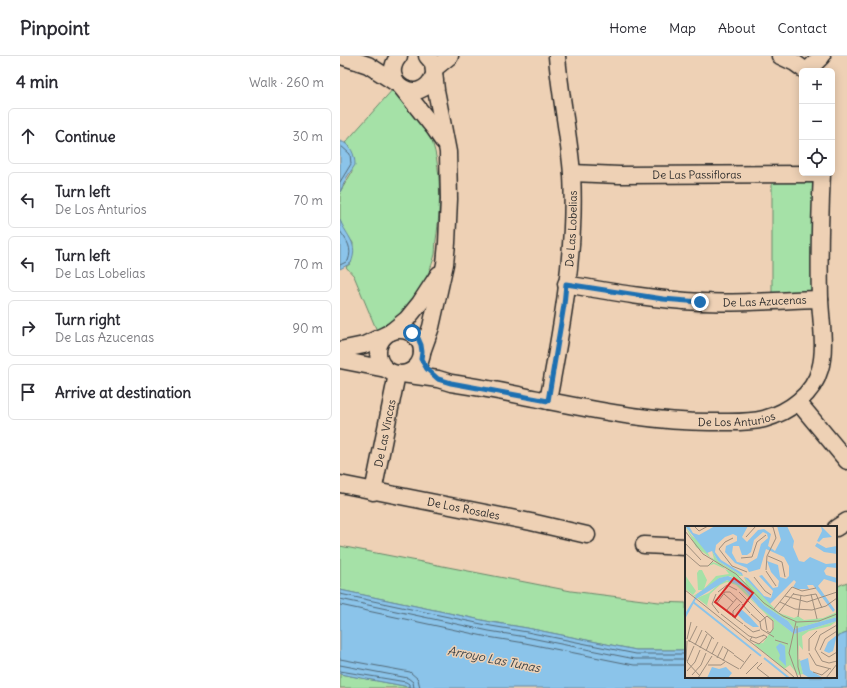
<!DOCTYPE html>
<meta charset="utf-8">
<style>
body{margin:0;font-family:Delius,sans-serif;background:#f2f2f3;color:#2b2b33}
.controls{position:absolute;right:12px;top:12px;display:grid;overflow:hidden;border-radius:6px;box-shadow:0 2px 10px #0003}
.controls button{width:36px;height:36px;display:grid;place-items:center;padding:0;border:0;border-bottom:1px solid #e1e1e2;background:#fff;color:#2b2b33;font:20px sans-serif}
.stop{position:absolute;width:12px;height:12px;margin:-9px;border:3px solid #1f6fb2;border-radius:50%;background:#fff}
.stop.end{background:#1f6fb2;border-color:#fff;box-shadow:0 1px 4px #0008}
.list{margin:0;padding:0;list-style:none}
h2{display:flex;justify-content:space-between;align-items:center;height:52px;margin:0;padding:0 16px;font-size:17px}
h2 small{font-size:13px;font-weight:400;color:#7c7c81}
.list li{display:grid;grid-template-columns:26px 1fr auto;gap:12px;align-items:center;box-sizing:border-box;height:56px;margin:0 8px 8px;padding:0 8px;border:1px solid #e1e1e2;border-radius:6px}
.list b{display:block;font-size:15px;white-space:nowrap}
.list p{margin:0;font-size:13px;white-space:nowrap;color:#7c7c81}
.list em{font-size:13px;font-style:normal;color:#7c7c81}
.icon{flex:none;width:22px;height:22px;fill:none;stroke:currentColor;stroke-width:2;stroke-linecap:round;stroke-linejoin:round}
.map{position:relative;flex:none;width:507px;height:632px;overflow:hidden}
header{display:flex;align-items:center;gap:24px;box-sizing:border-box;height:56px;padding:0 20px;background:#fff;border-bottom:1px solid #e1e1e2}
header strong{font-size:19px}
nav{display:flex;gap:22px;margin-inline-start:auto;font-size:14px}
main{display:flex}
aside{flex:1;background:#fff}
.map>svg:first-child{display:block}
.green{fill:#a5e1a7;stroke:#688669}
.water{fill:#8bc4ea;stroke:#65879e}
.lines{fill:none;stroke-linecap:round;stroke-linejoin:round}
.shore{stroke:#516877;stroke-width:1}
.minor-casing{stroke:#2b2b2b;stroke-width:19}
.minor{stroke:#eed1b5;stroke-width:16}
.route{stroke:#1f6fb2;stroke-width:5}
.labels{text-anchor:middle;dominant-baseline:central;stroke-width:3;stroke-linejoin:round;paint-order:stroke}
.street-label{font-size:11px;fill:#2b2b2b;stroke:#eed1b5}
.water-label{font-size:12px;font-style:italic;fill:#394248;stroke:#eed1b5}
.inset-river{fill:none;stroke:#8bc4ea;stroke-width:2}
.inset-road{fill:none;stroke:#a08f7e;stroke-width:1}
.view{fill:#d62828;fill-opacity:0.15;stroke:#d62828;stroke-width:2}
.inset-edge{fill:none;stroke:#2b2b2b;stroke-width:2}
</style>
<header>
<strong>Pinpoint</strong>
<nav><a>Home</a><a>Map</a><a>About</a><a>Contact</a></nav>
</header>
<main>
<aside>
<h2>4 min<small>Walk · 260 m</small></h2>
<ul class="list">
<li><svg class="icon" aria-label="ahead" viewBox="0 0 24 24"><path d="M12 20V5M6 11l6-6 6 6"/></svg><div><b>Continue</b></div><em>30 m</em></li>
<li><svg class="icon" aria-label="left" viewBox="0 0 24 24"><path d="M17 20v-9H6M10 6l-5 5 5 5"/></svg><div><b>Turn left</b><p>De Los Anturios</p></div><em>70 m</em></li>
<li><svg class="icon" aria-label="left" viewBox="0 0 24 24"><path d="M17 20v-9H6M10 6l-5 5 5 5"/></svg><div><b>Turn left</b><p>De Las Lobelias</p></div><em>70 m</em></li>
<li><svg class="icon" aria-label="right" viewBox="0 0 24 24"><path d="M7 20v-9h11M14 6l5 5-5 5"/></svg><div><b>Turn right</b><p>De Las Azucenas</p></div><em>90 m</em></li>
<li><svg class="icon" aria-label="arrive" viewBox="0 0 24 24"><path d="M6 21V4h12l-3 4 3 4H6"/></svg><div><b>Arrive at destination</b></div></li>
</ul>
</aside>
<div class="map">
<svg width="507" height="632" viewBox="0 0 507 632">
<rect width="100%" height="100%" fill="#eed1b5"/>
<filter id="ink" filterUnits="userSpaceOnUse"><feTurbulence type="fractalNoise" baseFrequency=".025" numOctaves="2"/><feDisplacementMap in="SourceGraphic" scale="8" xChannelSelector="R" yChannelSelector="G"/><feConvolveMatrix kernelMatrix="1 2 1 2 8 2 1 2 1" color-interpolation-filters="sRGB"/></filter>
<g filter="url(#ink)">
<path class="green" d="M54,32C64,44 76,57 85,70C103,100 101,151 96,184C95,190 96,197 94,202C92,209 88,218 85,225C73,248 57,261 37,275L14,220L6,211L11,207L13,187L3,173L0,164V136L12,116L10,91L5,87Z
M432,123H477V240H432Z
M0,490L231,535L319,546L346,547V594H296L187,572L151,566L0,534Z
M507,526V577L496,581V531Z
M0,618L75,632H0Z"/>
<path class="water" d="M0,85C11,88 15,99 15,109L7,121L0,136Z
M0,164C7,181 19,187 11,207L0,213Z
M0,534L151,566L187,572L296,594H346V621H496V581L507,577V632H75L0,618Z"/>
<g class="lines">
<path class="shore" d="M0,89L10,98L11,108L0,126
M0,175C7,185 13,192 8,205L0,209
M0,538L151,570L187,576L296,598H346
M0,543L149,575L186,581L295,603H346
M0,549L148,581L185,587L294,609H346
M0,603L70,616L78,623L80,632
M0,609L68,622L73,626L74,632
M0,615L66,626L69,628V632"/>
<defs>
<g id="minor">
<path d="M1,0L28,9L56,27"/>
<path d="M59,0C37,26 80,53 94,19"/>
<path d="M440,0L455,7L466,15"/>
<path d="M94,13L110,0"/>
<path d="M467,15L482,0"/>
<path d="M62,32L94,72L103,85"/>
<path id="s1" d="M232,117L279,119L482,118"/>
<path id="s2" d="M226,228C271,236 317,244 362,246C401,248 441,244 480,243"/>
<circle cx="60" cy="296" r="22"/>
<path d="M51,276L67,263L80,247L99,218"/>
<path d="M0,294L24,289L45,279"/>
<path d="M82,296L91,271L105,208L107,187L109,143L108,96L96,34L93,7L87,0"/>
<path d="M0,304L46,313"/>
<path id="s3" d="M62,318L98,323L111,327C137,331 162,335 188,341C250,353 313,367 376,366C392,366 409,367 424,363C449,356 473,339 480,313C486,293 481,265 480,244C479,202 480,159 482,117"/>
<path id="s4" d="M208,345C222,270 236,194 232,118C229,78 220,40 217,0"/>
<path d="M458,346L507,405"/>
<path id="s5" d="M0,428L191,466L247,479"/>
<path id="s6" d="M33,436L57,318"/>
<path d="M496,472L507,465"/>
<path d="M304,489L346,491"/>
</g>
</defs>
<use href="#minor" class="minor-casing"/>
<use href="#minor" class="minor"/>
</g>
</g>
<g class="lines" filter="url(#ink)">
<path class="route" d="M72,277L78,282L81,289L82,296L81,303L87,313L98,323L111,327L208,345L224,249L226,228L323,243L360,246"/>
</g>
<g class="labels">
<g class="street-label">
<text stroke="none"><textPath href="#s1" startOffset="125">De Las Passifloras</textPath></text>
<text stroke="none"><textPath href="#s4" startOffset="174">De Las Lobelias</textPath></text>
<text stroke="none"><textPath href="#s2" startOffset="200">De Las Azucenas</textPath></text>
<text stroke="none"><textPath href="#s3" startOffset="339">De Los Anturios</textPath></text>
<text stroke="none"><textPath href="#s6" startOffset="60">De Las Vincas</textPath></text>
<text stroke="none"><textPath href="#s5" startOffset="126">De Los Rosales</textPath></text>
</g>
<g class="water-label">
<text transform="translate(154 603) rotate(11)">Arroyo Las Tunas</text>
</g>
</g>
<g transform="translate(345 470)">
<rect width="152" height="152" fill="#eed1b5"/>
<path d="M0,0L7,10L17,17L25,31L29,33L27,25L33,35L58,50H53L61,57L59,51L94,87L109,92L113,90L119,94L138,92L152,86V91L109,103L103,95L80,80L56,55L45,50L34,52L27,59L10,71L8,70L18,64H13L12,47L14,44H17L22,54L19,63L31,50L44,48L40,43L46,45L36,38L40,43L29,38L23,40L28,36L34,38L11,21ZM0,49L11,65L8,69L0,63ZM45,54L56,60L71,78L109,108L152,95L145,100L124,105L117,110L118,124L114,119L113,134L115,133L118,148L113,149L105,139L99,143L69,118L78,117L89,101V96L51,59L42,56L35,59L25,68L22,79L25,82L12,72L24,67L37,55Z" fill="#a5e1a7"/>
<path d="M0,0H4L8,7L14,9L30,0H63L57,11L62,16L73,4L79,3L86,8L83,20L90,25L96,14L92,0H102L109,15L108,21L114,35L119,36L125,31L141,38L152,37V42L142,41L139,45L141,49L152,52V57L139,53L133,60L150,84L148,86L128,59H122L124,63H112L108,61L111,56L109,54L85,78L59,51L63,52L79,70L86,72L88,65L74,50L77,49L88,62L93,61L94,55L86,46L82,35L93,39L95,51L101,53L104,50V40L99,31L81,23L75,43L64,46L62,42L50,37L40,26L41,20L52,15V10L48,8L40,11L31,19L30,26L36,34L57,47L58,50L33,35L27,25L22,27ZM78,6L82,8L83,12L76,18L72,32L62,38L52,36L47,27L48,20H54L57,29H62L66,26L69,14ZM136,0L147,11L138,12L134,16L132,15L137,5ZM132,17L141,22L152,20V28L139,26L130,20ZM43,50L56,55L80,80L103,95L109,103L152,91V95L109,108L74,81L56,60L42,54L11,73L0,93L1,86L12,68L34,52ZM56,83L64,90L74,101H68L60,96L52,88ZM152,109L148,125L144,127L139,125L143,116ZM95,117L100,120L101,140L94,133L95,129L91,121ZM123,132L125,144L138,152L123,151L118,148L115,135ZM27,141L34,143L41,141L47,147L43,152H22Z" fill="#8bc4ea" fill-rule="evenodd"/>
<path class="inset-river" d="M8,76L76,130M79,132L104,152"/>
<path class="inset-road" d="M9,0L14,5L23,0M0,5L18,28L51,48L79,77L98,90L112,96L134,95L152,88M61,11L71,0M48,12L40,16L34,23L47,40L62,46M0,17L16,34M0,27L15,40H23L28,35M82,30L91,12L88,1L84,0M83,30L97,36L100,51M56,32L67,31L72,16L81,9M81,44L82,30M81,45L91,60M69,51L80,65L86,69M0,64L102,145M33,66L42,59L52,64M54,66L80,92L82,104M31,68L27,78L34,87M39,68L48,76M108,68L119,70L131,68L137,82M126,68L132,93M100,70L122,76L152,66M95,76L110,83L127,84L141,80L152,72M57,78L65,87M89,83L107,61L117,65L131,62M41,85L52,72M94,86L109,67M36,88L64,110L71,112L79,109L77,110M66,88L75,96L76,103M46,89L32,77L40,66H45L57,77M48,89V85L55,78M47,90L58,98M113,91L116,69M75,96L82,90L88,95V103L85,107L82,105M111,96L104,127L113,152M59,99L68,106L75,104M152,99L135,109L130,123L137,135L144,137L152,135M112,100L113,141L116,152M76,103L89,111M20,105L29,113M67,111L65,114L74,118L82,111L79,109M2,113L6,96M3,114L54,143M90,114L103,118M4,116L12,100M10,119L17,104M39,121L49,128M15,122L22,108M135,124L140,113L152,105M21,125L27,111M124,125V113L132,105M136,126L144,131L152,126M124,127L131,139L146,143M27,128L33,116M49,129L59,136M32,132L38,120M1,135L2,115M38,135L43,124M2,136L15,150M2,136L9,120M77,137L72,142L85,152M23,139H36L40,136M55,143L66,128M100,143L110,152M2,145L10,136L15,124M128,146L137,149L144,143M61,148L73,136M7,149L16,139L21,127M13,152L27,130M141,152L152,138"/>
<path class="view" d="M49,52L68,67L50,91L30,76Z"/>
<rect width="152" height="152" class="inset-edge"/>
</g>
</svg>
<div class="controls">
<button>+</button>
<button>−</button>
<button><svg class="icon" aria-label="locate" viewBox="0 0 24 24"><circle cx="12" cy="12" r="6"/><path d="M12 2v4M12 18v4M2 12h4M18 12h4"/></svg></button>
</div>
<div class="stop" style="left:72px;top:277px"></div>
<div class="stop end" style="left:360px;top:246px"></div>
</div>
</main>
